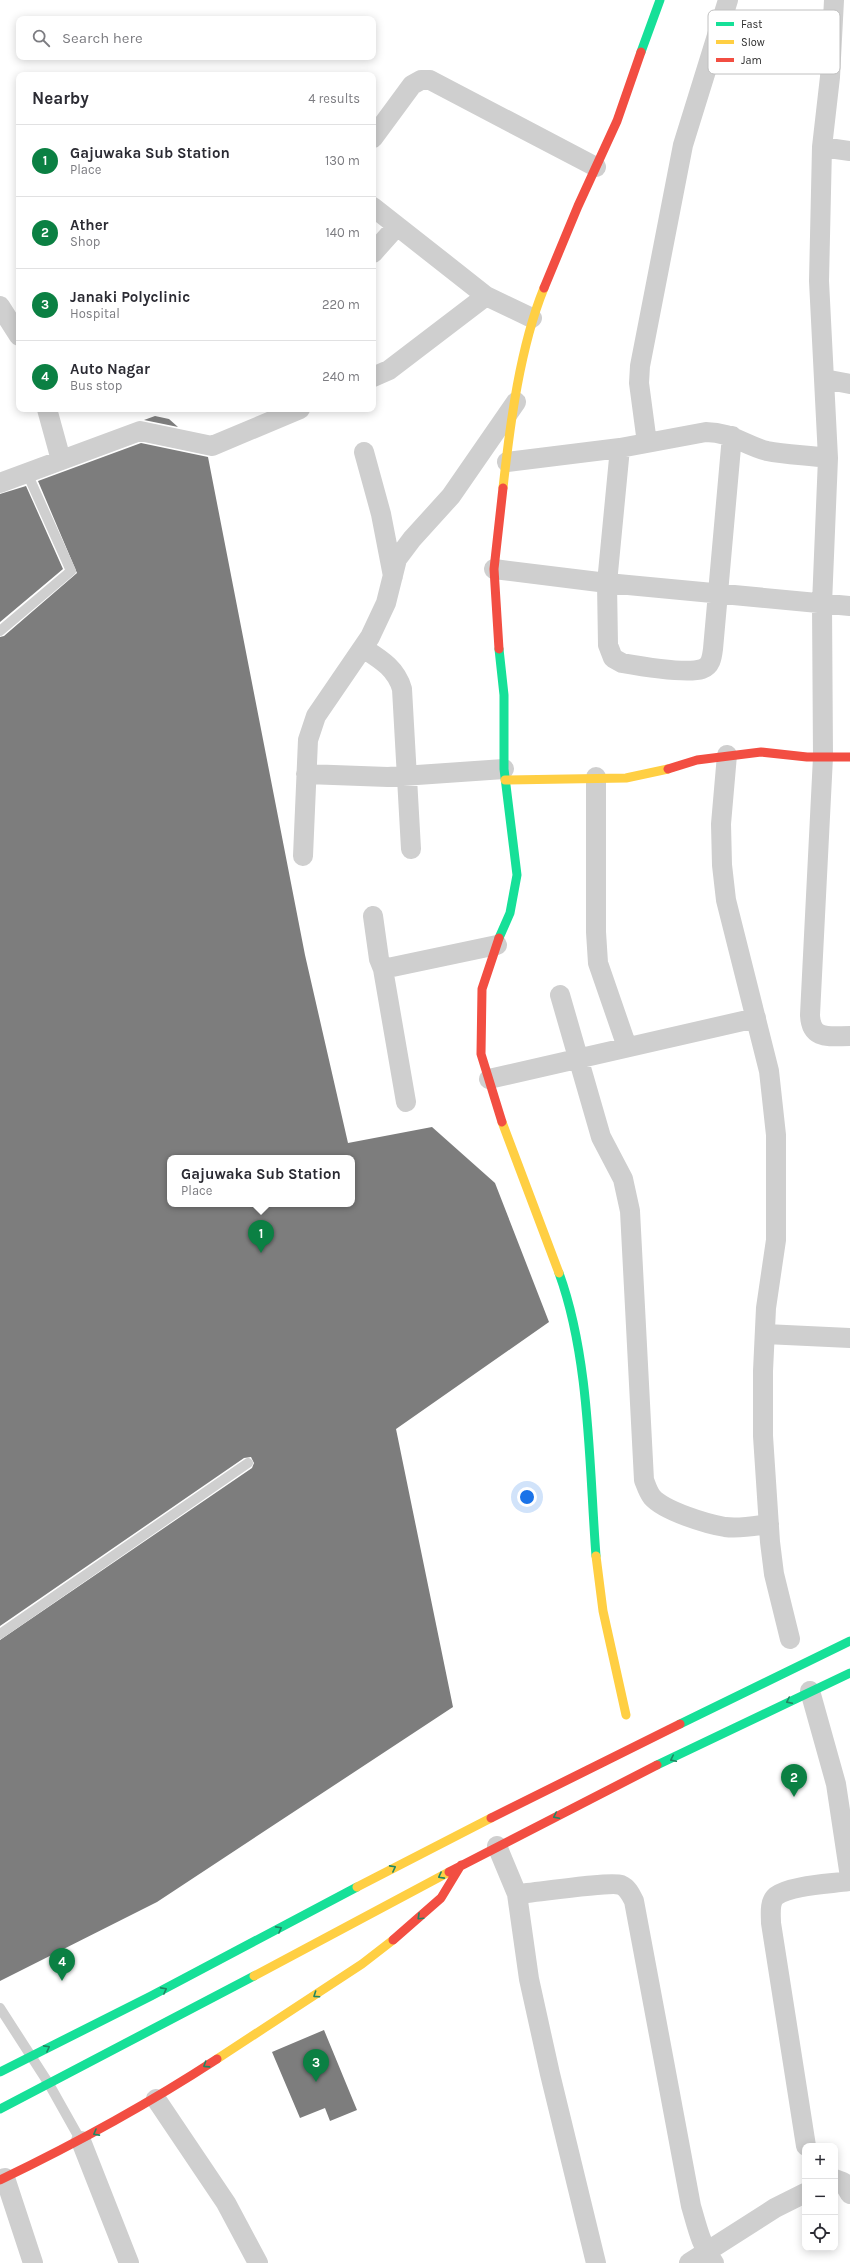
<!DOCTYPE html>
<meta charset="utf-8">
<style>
body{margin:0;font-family:Karla,sans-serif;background:#f7f7f7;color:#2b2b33}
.controls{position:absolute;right:12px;bottom:12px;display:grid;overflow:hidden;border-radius:8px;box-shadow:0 2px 10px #0003}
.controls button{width:36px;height:36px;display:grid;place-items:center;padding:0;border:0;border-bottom:1px solid #e1e1e2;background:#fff;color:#2b2b33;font:20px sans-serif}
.you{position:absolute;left:527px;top:1497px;width:14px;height:14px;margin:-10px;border:3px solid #fff;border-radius:50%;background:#1a73e8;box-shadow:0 0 0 6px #1a73e833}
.badge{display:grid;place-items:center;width:26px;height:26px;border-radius:50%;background:#0b8043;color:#fff;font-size:13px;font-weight:700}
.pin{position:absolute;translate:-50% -33px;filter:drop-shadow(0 1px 2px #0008)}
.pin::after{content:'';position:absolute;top:21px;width:14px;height:12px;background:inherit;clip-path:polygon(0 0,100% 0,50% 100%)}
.popup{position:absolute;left:167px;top:1155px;width:188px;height:52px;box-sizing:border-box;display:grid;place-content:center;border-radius:8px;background:#fff;filter:drop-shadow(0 1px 3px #0005);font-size:13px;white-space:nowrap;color:#7c7c81}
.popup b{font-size:15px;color:#2b2b33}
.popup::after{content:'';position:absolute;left:50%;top:100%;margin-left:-8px;border:8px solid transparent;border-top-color:#fff}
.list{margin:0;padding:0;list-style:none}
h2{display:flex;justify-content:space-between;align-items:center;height:52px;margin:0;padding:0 16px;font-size:17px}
h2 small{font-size:13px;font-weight:400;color:#7c7c81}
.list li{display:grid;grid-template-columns:26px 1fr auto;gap:12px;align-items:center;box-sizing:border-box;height:72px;padding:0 16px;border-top:1px solid #e1e1e2}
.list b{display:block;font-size:15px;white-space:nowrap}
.list p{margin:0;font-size:13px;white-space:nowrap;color:#7c7c81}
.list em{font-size:13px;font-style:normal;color:#7c7c81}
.icon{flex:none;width:22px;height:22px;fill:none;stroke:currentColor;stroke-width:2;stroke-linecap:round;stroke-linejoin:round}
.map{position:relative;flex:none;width:850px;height:2263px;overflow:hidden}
.search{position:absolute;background:#fff;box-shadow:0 2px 10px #0003;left:16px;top:16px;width:360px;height:44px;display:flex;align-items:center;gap:10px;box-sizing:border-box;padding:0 14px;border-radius:8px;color:#7c7c81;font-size:15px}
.panel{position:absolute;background:#fff;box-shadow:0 2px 10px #0003;left:16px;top:72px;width:360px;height:340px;border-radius:8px}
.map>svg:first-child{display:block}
.building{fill:#7d7d7d;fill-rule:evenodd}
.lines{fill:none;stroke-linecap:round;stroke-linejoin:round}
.lane{stroke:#cfcfcf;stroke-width:10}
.street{stroke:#cfcfcf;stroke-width:20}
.fast{stroke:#16e098;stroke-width:9}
.slow{stroke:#ffcf43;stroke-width:9}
.jam{stroke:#f24e42;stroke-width:9}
.oneway{stroke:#218662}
.key{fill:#fff;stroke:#c0c0c0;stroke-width:1}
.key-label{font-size:11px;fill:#2c2c2c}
</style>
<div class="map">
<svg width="850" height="2263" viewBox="0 0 850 2263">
<rect width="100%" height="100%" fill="#fff"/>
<path class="building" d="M155,416L169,419L178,427L144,420Z
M141,443L208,457L305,955L348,1143L432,1127L495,1183L549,1322L396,1429L453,1707L157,1902L0,1981V1640L252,1468L254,1463L251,1457L244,1458L0,1626V637L4,636L77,573L38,481ZM170,1158H352V1204H170Z
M26,486L63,569L0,622V494Z
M324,2030L357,2110L330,2121L325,2108L300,2118L272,2052Z"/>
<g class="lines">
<path class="lane" d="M0,631L71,571L27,473
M0,1634L248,1463
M0,2008L49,2084L81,2141"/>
<path class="street" d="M834,0L830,77L822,147L819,281L828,458L822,604L823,757L810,1015C811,1041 830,1036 850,1036
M373,138L412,85L421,80H430L596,167
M822,147L850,151
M373,207L486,296
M373,253L397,226
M0,306L19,336
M373,377L389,370L486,296L532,318
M824,379L850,384
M47,409L61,460
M647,443L639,383L640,366L683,145L728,0
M620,448L607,583L608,645L613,658L622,663C639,666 687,674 702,669C711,666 712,657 713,649L732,436
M364,452L381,514L393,576
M507,462L620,448L706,432C731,432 744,445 767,451C786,455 808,455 828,458
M0,483L140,431L212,446L300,409
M494,569L607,583L850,606
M363,648C380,659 396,668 402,689L411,849
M727,755L721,824L722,865L726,900L769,1071L776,1135V1240L766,1308L763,1371V1436L770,1542L774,1574L790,1639
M306,774L388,777L504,769
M596,777V932L598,963L627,1047
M303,856L308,740L316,716L370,637L386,603L397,559L412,539L451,496L516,402
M373,916L379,959L383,969L497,945
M383,969L406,1102
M560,995L601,1137L623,1179L630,1211L644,1480C646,1485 648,1492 652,1497C664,1511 707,1524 725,1527C740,1529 754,1526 769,1524
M489,1079L756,1018
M765,1334L850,1338
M810,1691L836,1784L850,1877
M497,1846L517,1894L529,1979L550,2074L596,2263
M517,1894C534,1893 610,1881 621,1885C628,1888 631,1895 634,1901L691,2206C697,2226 701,2246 714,2263
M156,2099L226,2203L258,2263
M81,2141L129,2263
M806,2146L771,1923C771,1915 769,1902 776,1896C791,1885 831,1884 850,1881
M5,2178L33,2263
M835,2179L843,2182L850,2194
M689,2263L775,2208L805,2193"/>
<path class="fast" d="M641,52L660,0
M499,649L504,695V769L517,875L510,913L499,938
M559,1273C590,1358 589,1465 596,1556
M680,1724L850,1641
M657,1765L850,1673
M0,2072L151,1996L357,1887
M0,2109L254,1976"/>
<path class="slow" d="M503,488C510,424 520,347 544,288
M505,780L626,778L668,769
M502,1122L559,1273
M596,1556L603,1611L626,1715
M357,1887L491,1818
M254,1976L449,1872
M217,2059L362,1964L393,1940"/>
<path class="jam" d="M544,288L578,206L617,121L641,52
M499,649L494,569L503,488
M668,769L697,760L761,752L807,757H850
M499,938L482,989L481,1054L502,1122
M491,1818L680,1724
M449,1872L657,1765
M393,1940L441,1898L461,1865
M0,2180C77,2143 145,2106 217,2059"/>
</g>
<defs><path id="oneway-chevron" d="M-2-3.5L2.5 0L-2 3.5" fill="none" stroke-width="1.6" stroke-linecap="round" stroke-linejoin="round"/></defs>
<g class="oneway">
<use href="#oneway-chevron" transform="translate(789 1701) rotate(154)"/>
<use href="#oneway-chevron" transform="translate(673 1759) rotate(154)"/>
<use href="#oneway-chevron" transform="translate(556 1816) rotate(154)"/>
<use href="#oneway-chevron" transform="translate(393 1868) rotate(-28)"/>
<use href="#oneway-chevron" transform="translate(441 1876) rotate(152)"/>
<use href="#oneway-chevron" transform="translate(420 1917) rotate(137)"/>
<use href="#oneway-chevron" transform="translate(279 1929) rotate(-28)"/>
<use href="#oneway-chevron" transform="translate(164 1990) rotate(-28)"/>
<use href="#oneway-chevron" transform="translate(316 1995) rotate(146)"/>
<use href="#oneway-chevron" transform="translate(47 2048) rotate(-28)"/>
<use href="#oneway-chevron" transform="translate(206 2065) rotate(147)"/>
<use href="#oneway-chevron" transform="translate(96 2133) rotate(151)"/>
</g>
<rect x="708" y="10" width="132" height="64" rx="6" class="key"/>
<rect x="716" y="22" width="18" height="4" fill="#16e098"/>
<rect x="716" y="40" width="18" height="4" fill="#ffcf43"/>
<rect x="716" y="58" width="18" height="4" fill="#f24e42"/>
<g class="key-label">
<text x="741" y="28">Fast</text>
<text x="741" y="46">Slow</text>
<text x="741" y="64">Jam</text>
</g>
</svg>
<div class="controls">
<button>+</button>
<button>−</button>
<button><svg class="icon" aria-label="locate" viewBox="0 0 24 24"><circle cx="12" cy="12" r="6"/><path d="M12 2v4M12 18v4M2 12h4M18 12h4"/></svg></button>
</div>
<div class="you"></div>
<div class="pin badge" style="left:261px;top:1253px">1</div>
<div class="popup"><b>Gajuwaka Sub Station</b>Place</div>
<div class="pin badge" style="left:794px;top:1797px">2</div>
<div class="pin badge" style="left:316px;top:2082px">3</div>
<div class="pin badge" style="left:62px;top:1981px">4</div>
<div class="search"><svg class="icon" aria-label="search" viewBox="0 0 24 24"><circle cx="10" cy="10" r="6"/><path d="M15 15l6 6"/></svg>Search here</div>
<section class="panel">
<h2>Nearby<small>4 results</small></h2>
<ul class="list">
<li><span class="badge">1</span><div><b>Gajuwaka Sub Station</b><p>Place</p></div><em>130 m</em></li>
<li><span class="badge">2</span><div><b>Ather</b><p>Shop</p></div><em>140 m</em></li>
<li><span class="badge">3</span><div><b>Janaki Polyclinic</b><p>Hospital</p></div><em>220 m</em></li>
<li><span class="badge">4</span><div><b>Auto Nagar</b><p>Bus stop</p></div><em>240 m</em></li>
</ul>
</section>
</div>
